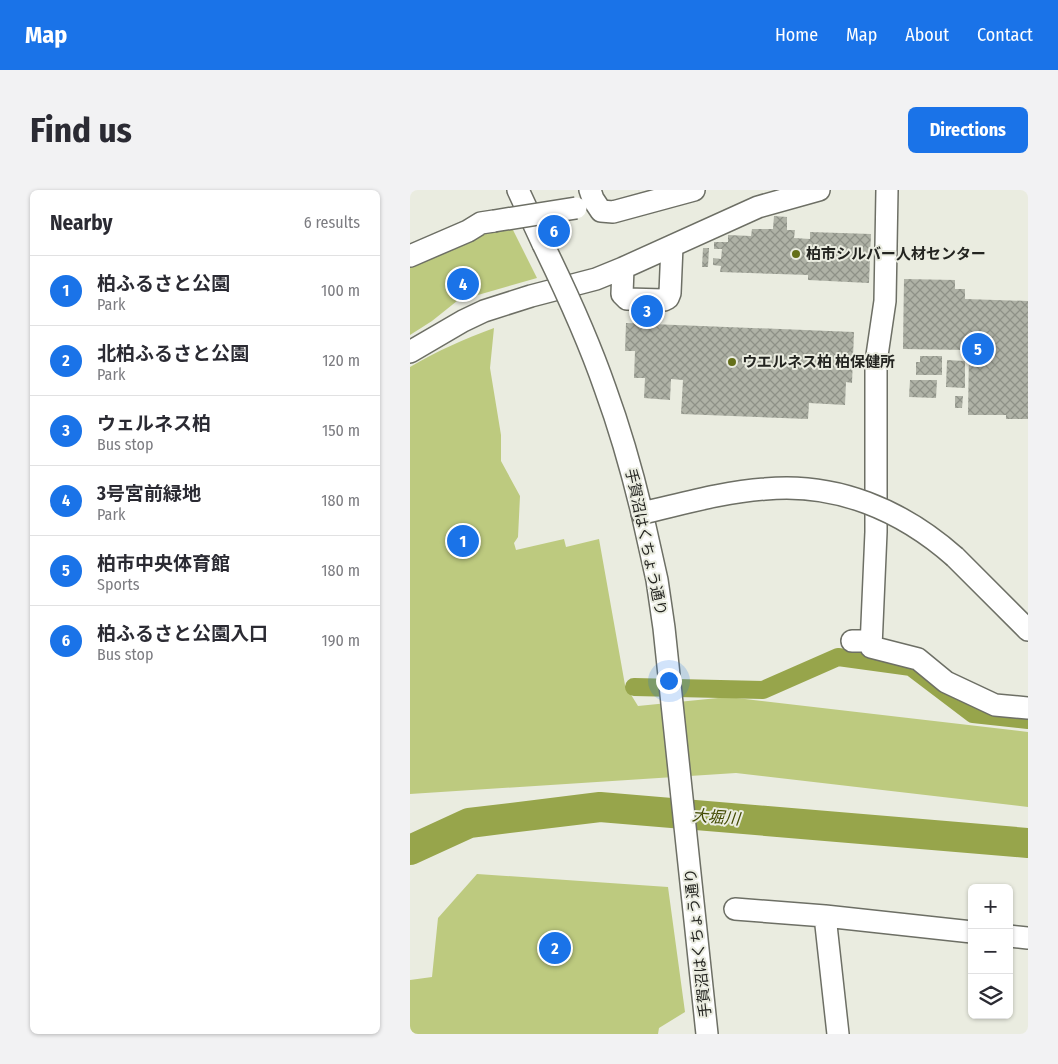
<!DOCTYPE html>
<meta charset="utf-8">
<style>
body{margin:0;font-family:"Fira Sans Condensed","Noto Sans JP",sans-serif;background:#f2f2f3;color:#2b2b33}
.controls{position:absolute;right:15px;bottom:15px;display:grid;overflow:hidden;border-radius:8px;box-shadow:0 1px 4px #0004}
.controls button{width:45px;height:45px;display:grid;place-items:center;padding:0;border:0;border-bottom:1px solid #e1e1e2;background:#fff;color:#2b2b33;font:25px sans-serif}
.you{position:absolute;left:258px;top:490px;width:18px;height:18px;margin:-12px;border:4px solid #fff;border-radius:50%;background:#1a73e8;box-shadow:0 0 0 8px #1a73e833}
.badge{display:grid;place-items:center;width:32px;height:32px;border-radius:50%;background:#1a73e8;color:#fff;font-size:16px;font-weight:700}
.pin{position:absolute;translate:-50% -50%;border:2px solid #fff;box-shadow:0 1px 5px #0006}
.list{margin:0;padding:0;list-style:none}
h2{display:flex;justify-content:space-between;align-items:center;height:65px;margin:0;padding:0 20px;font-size:21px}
h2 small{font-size:16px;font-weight:400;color:#7c7c81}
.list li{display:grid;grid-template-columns:32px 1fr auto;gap:15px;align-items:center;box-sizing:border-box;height:70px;padding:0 20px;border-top:1px solid #e1e1e2}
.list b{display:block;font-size:19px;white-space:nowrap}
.list p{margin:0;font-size:16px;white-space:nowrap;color:#7c7c81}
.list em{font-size:16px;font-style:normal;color:#7c7c81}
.icon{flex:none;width:28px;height:28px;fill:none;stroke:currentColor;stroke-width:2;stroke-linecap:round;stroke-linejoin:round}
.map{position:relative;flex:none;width:618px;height:844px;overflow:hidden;border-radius:8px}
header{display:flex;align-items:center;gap:30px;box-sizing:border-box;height:70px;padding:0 25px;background:#1a73e8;color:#fff}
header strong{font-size:24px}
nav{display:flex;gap:28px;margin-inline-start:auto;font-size:18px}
.intro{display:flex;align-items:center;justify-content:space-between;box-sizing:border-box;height:120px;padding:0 30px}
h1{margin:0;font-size:35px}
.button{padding:12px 22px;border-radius:8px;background:#1a73e8;color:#fff;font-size:18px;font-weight:700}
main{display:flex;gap:30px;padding:0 30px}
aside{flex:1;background:#fff;border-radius:8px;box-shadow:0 1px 4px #0004}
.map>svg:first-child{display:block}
.park{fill:#bdca7f}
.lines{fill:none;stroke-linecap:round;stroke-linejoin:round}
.canal{stroke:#97a54b;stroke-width:18}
.river{stroke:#97a54b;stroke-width:30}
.building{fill:url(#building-cross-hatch)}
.minor-casing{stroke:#6d6f65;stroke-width:24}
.minor{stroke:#fff;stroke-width:21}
.minor-bridge-casing{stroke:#6d6f65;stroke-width:24;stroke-linecap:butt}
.minor-bridge{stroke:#fff;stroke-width:21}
.poi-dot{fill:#646f19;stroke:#eaece0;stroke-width:2}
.labels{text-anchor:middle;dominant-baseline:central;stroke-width:4;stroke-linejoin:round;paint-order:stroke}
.poi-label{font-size:15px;font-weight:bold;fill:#232420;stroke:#eaece0;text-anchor:start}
.street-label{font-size:15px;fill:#232420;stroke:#eaece0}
.water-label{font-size:16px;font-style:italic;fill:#434b03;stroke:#eaece0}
</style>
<header>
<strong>Map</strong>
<nav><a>Home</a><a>Map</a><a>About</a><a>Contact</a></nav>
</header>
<div class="intro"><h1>Find us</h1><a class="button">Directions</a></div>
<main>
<aside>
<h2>Nearby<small>6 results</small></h2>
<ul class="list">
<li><span class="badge">1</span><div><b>柏ふるさと公園</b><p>Park</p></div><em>100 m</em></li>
<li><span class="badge">2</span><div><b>北柏ふるさと公園</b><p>Park</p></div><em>120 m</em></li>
<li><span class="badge">3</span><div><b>ウェルネス柏</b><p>Bus stop</p></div><em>150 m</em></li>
<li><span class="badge">4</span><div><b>3号宮前緑地</b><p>Park</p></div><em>180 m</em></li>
<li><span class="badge">5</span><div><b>柏市中央体育館</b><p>Sports</p></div><em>180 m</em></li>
<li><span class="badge">6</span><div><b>柏ふるさと公園入口</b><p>Bus stop</p></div><em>190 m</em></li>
</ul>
</aside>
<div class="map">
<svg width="618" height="844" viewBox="0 0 618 844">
<defs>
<pattern id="building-cross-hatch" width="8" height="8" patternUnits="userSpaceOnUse" patternTransform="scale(1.25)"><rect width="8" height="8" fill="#afb2a6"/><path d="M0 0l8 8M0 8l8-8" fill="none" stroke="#8e9187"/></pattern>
</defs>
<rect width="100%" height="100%" fill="#eaece0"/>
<path class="park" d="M102,38L127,88L47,111L22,131L0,145V72L68,40Z
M84,138L80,178L91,245V271L110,306L108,347L104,353L106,360L154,349L156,357L189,349L215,495L228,516L318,507L618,542V617L326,583L0,604V177C27,161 54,149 84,138Z
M67,684L258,697L275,822L249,838L248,844H0V790L22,787L28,728Z"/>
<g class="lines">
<path class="canal" d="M224,497L353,500L428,467L501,477L563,524L618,530"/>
<path class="river" d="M0,660L59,633L190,617L618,653"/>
</g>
<path class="building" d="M364,26L377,27V40H385L384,48L400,49V42L461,44L459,93L398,90V85L310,82L311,76L303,75V68L311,69L312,59H304V52H318V45L341,46L342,39H363Z
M293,58H299L298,77H292Z
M494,89L545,90V99H555V109L618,111V229H596V225H558L559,160L493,159Z
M216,133L444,142L442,193L436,192L435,215L399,213L398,229L271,224L273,190L261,189L260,210L234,208L235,188H224L225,161H215Z
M510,166H532V185H506V172H510Z
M537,170L555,171V198L536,197Z
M500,190H527L526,208L499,207Z
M545,206H553L552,218H545Z"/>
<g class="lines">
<defs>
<path id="minor" d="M108,0L133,54
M180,0L183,9L191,21L203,22L284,0
M477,0L475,111L466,172V342L461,457L508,469L536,492L585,515L618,518
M0,66L58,41L71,33L84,31
M213,78L212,104L217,109L254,110L258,108L260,103L262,56
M0,162L53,131L74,121L121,106L186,89L213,78L348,17L409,0
M232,323L247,390L254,438L297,844
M545,367L618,440
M442,451H461
M325,719L415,726L562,742
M415,726L428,844
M599,746L618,748"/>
</defs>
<use href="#minor" class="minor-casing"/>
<use href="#minor" class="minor"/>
<defs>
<path id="minor-bridge" d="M84,31L166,18
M133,54C156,101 178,149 195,198C210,239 222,281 232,323C272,314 313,302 355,299C426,292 492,320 545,367"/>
</defs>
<use href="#minor-bridge" class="minor-bridge-casing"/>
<use href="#minor-bridge" class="minor-bridge"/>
</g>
<g class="poi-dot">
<circle cx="386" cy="64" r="5"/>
<circle cx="322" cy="172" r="5"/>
</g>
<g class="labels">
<g class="poi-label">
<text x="396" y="64">柏市シルバー人材センター</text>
<text x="332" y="172">ウエルネス柏 柏保健所</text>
</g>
<g class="street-label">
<text transform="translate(236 352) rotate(78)">手賀沼はくちょう通り</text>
<text transform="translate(288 753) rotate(-96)">手賀沼はくちょう通り</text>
</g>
<g class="water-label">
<text transform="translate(306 627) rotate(5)">大堀川</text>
</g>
</g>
</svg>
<div class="controls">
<button>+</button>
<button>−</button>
<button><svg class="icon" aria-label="layers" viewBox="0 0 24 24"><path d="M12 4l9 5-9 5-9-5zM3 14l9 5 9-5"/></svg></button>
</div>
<div class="you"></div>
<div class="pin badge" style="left:53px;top:351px">1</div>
<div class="pin badge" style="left:145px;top:758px">2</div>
<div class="pin badge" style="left:237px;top:121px">3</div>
<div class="pin badge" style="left:53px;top:94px">4</div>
<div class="pin badge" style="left:568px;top:159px">5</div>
<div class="pin badge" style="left:144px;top:41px">6</div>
</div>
</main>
